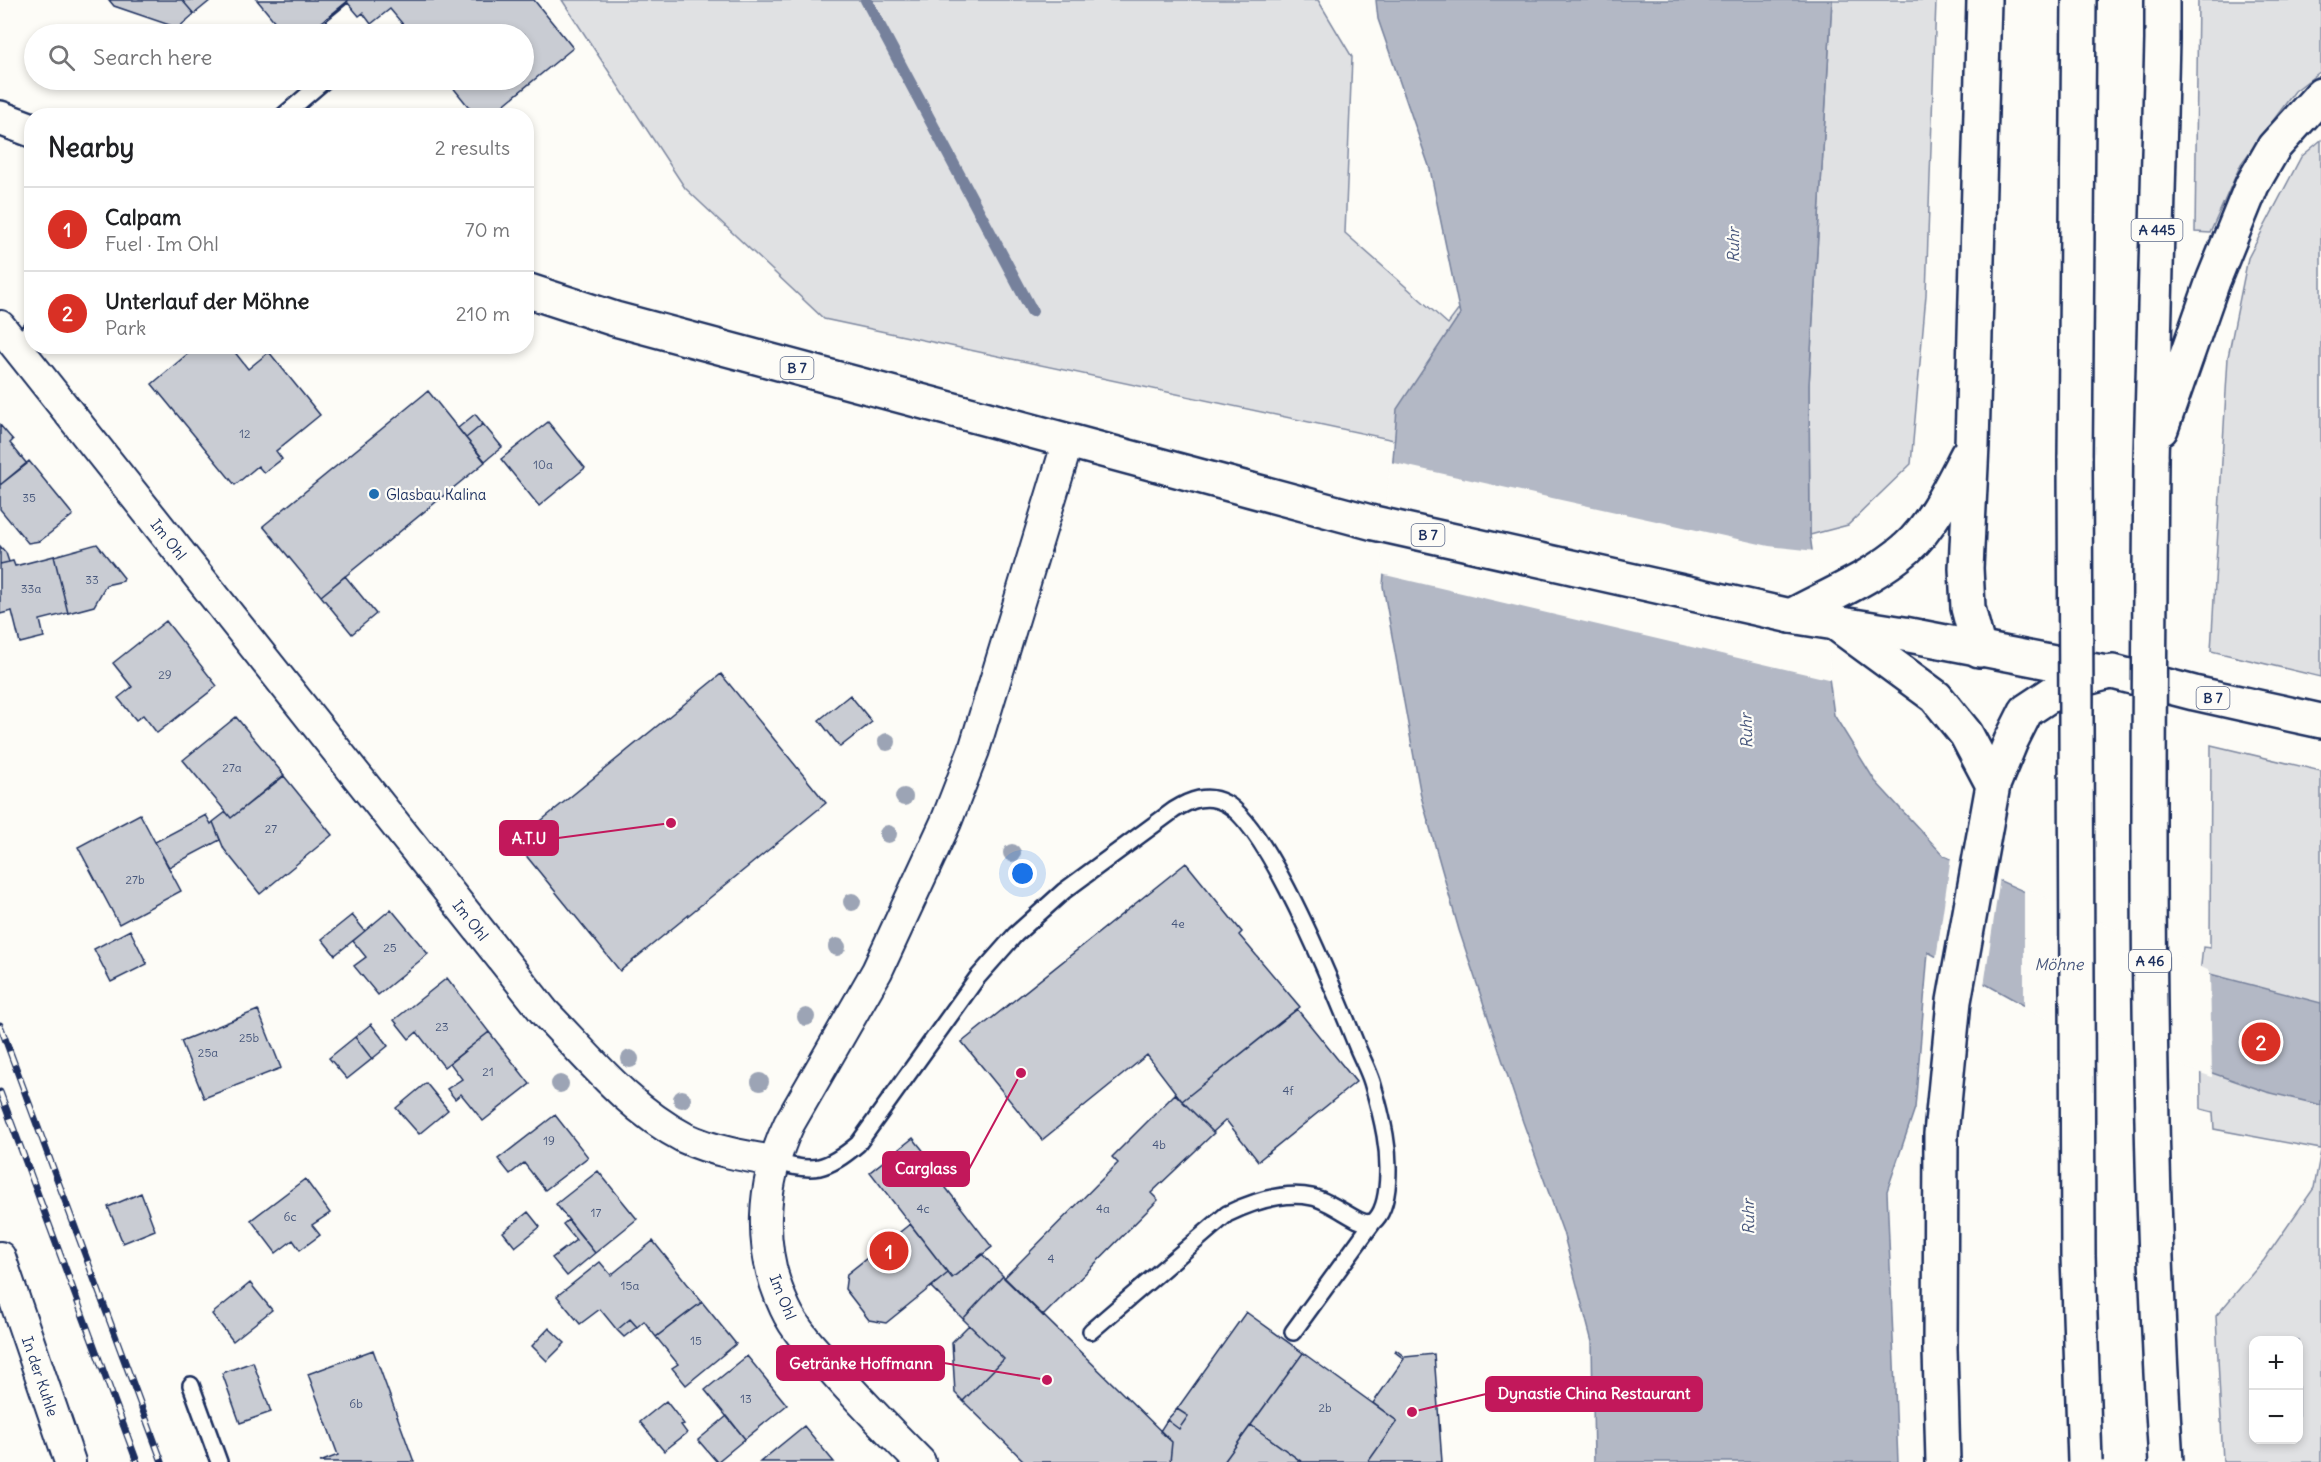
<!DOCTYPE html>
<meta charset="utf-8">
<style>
body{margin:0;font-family:Delius,sans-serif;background:#f6f6f6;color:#202124}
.controls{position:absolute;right:18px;bottom:18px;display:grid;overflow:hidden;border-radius:12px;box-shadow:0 3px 9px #0003}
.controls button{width:54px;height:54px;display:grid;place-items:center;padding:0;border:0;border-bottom:2px solid #e0e0e0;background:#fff;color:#202124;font:30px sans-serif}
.you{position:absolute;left:1023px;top:874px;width:21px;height:21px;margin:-15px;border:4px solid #fff;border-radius:50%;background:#1a73e8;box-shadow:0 0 0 9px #1a73e833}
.badge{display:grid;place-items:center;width:39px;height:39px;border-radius:50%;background:#d93025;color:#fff;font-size:20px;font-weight:700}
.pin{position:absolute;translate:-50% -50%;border:3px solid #fff;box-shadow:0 2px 6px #0006}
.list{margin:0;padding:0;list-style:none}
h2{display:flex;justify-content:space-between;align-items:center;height:78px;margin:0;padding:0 24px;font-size:26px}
h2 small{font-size:20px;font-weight:400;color:#757577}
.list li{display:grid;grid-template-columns:39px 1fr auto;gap:18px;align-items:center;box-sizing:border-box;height:84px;padding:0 24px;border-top:2px solid #e0e0e0}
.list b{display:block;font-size:22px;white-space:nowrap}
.list p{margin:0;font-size:20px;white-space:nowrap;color:#757577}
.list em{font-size:20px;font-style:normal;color:#757577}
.icon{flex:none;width:33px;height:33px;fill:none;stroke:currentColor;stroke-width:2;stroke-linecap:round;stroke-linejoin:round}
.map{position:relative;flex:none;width:2321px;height:1462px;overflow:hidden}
.search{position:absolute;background:#fff;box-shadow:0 3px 9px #0003;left:24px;top:24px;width:510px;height:66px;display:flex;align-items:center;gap:15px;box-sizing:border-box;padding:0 21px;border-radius:33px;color:#757577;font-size:22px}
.panel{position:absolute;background:#fff;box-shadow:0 3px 9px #0003;left:24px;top:108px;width:510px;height:246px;border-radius:24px}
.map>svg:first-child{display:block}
.green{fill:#e0e1e3;stroke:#7e88a0;stroke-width:1.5;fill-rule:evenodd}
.water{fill:#b3b8c5;stroke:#76819c;stroke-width:1.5}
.pier{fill:#fdfcf7}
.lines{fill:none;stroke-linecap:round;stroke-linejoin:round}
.stream{stroke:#76819c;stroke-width:12}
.building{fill:#c9ccd3;stroke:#1b2f5e;stroke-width:1.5}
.lane-casing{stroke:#1b2f5e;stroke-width:20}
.street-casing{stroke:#1b2f5e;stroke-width:34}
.primary-casing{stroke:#1b2f5e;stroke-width:38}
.highway-casing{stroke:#1b2f5e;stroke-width:38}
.lane{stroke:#fdfcf7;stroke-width:15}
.street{stroke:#fdfcf7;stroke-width:30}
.primary{stroke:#fdfcf7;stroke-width:33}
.highway{stroke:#fdfcf7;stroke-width:33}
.rail-casing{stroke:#1b2f5e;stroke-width:7}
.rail{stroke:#fdfcf7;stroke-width:4.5;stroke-dasharray:14;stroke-linecap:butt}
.highway-bridge-casing{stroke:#1b2f5e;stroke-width:38;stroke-linecap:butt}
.highway-bridge{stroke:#fdfcf7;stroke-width:33}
.tree{fill:#9ca4b5}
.poi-dot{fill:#1f6fb2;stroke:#fdfcf7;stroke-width:2}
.labels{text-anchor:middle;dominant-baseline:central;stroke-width:4.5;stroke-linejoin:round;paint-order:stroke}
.number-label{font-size:12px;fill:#46567b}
.shield{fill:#fdfcf7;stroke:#5f6c8c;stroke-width:1.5}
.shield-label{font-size:14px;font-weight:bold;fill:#1b2f5e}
.poi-label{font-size:15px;fill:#1b2f5e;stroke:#fdfcf7;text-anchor:start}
.street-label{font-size:15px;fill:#1b2f5e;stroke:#fdfcf7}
.water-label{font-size:16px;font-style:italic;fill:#49587d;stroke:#fdfcf7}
.leader{fill:none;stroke:#c2185b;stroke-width:2}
.callout-dot{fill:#c2185b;stroke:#fdfcf7;stroke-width:2}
.callout{fill:#c2185b;stroke:#c2185b;stroke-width:2}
.callout-label{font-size:16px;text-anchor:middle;font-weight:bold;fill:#fff}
</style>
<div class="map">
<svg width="2321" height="1462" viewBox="0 0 2321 1462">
<rect width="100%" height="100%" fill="#fdfcf7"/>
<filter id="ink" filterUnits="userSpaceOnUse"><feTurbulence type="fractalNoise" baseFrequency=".0167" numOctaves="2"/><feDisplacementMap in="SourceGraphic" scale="12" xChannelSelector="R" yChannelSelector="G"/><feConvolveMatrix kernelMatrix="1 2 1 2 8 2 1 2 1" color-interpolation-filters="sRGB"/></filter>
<g filter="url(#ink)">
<path class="green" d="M562,0H1318L1352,57L1345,233L1448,324L1516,233L1662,497L824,319L685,188Z
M1832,0H1936L1926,295L1911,464L1848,525L1810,535L1809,385Z
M2198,0H2321V71L2295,91L2241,164L2210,233L2195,232Z
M2321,140V677L2211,651L2228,357L2248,258L2301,157Z
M2211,745L2321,771V1149L2214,1129L2213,1112L2201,1109L2200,974L2203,947L2210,948Z
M2321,1151V1462H2223L2216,1316L2264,1260L2314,1188ZM2254,1340H2298V1440H2254Z"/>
<path class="water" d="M1376,0H1832L1809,385L1810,535L1834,715L1875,781L1944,856L2210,974L2321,1003V1105L2267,1092L2036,1012L1928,952L1915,1108L1887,1191L1898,1462H1594L1592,1342L1563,1232L1523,1122L1459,930L1421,796L1383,586L1397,409L1460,314L1430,169L1378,19Z"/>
<path class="pier" d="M1390,462L1769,546L1816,551L1832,680L1381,574Z
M1951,856L2000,877L1984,986L1936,959Z
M2024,888L2210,971L2212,1077L2035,1014L2024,1008Z"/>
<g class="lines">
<path class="stream" d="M866,0L1032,311"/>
</g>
<path class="building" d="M109,0H182L194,14L178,28L114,6Z
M182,0H211L194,14Z
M257,0H349L307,34H285Z
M349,0H534L573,48L490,116H476L447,80H524V34H411L390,9L371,24L363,13L359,16L348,3L325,22Z
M197,346H230L248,369L269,352L320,415L276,451L282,459L264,473L258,466L235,485L152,384Z
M428,391L485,462L321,596L263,526Z
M475,414L483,424L466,438L458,428Z
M548,422L585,468L539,506L501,459Z
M483,424L502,447L485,461L466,438Z
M0,425L13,440L10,443L27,464L0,485Z
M29,461L73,515L40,541L28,543L0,509V485Z
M97,544L124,578L123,581L106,585L94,606L68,613L54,556Z
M0,546L6,553L9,562L0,564Z
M54,556L68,613L40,620L44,637L20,643L12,611L0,614V564L13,561L15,566Z
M345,576L376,614L352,634L321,596Z
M166,621L217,686L157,733L143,715L136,720L118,698L132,687L113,663Z
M721,674L826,803L620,971L515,842Z
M850,695L872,722L840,747L819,720Z
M236,717L284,775L231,818L183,760Z
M284,776L332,835L260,894L224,849L213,822L226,812L231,818Z
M140,814L181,891L119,924L78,847Z
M206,815L211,824L213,822L220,840L169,867L155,842Z
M1186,863L1242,932L1239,935L1300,1007L1182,1101L1147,1055L1042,1140L962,1042Z
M391,909L428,954L378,995L354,966L366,957L353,941Z
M352,915L365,931L335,955L322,939Z
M130,930L147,964L111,982L94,949Z
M447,978L489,1032L444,1067L417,1032L409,1039L394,1020Z
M1297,1009L1356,1082L1258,1161L1226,1120L1213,1132L1182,1101Z
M258,1010L281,1068L204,1098L181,1041Z
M371,1024L388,1046L372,1059L355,1037Z
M489,1032L530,1084L483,1121L461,1094L455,1099L447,1089L462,1079L450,1063Z
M355,1037L372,1059L347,1079L329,1058Z
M426,1083L448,1110L419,1134L396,1108Z
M1175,1094L1214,1133L1151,1193L1158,1200L1043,1316L1004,1278L1118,1163L1112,1157Z
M555,1115L588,1157L545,1190L524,1163L510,1174L498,1159Z
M913,1138L950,1184L946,1188L992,1247L952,1278L870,1172Z
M598,1171L637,1219L595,1253L556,1204Z
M305,1179L330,1213L312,1225L320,1235L300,1250L293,1240L276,1253L251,1220Z
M141,1193L155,1230L123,1243L108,1207Z
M528,1212L540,1227L515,1247L503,1232Z
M568,1220L595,1253L567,1276L552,1258L576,1240L563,1224Z
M910,1224L948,1273L886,1323L869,1320L845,1289L847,1274Z
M653,1241L702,1302L656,1337L644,1321L637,1327L630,1319L617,1330L600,1309L580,1324L557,1296L600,1262L611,1275Z
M982,1254L1003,1276L963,1319L931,1287L948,1273L952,1278Z
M1003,1276L1172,1442L1170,1462H1025L963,1401L1004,1359L963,1319Z
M250,1283L272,1310L233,1341L212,1314Z
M702,1302L736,1344L686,1385L672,1368L678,1364L656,1337Z
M1246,1312L1303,1353L1224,1462H1170L1172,1442L1160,1431L1167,1420L1179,1429L1188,1416L1177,1409Z
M630,1319L637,1327L624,1337L617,1330Z
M969,1325L1004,1359L963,1401L955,1393L952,1342Z
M549,1328L565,1343L547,1361L532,1346Z
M373,1350L414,1462H320L338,1455L308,1374Z
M1396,1350L1405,1357L1434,1354L1442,1462H1368L1397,1421L1373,1403L1404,1359L1395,1352Z
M1303,1353L1397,1421L1368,1462H1302L1251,1425Z
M747,1356L787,1405L745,1439L705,1390Z
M253,1362L271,1412L240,1423L222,1373Z
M666,1401L684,1424L681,1425L687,1433L664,1451L640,1422Z
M1177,1409L1188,1416L1179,1429L1167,1420Z
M727,1416L745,1439L717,1462L698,1440Z
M1251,1425L1302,1462H1224Z
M804,1426L834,1462H760Z"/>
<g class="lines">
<defs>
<path id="lane" d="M283,116L325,80
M15,345L32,329
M774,1161C813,1174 827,1170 858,1144L977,978L1015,935L1064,891L1174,810C1190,800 1207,793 1225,803C1269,826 1336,994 1356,1044C1361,1057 1368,1069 1372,1082C1377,1099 1382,1118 1385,1135C1389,1157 1392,1207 1373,1222L1293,1332
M1091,1331L1227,1214C1252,1202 1283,1191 1312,1197C1327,1200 1344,1213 1358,1220L1366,1223L1373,1222
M191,1385L219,1462"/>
<g id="street">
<path id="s1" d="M0,326L545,1013C589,1058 628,1108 685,1138C713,1151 744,1156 774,1161"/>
<path id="s2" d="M0,1257L70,1462"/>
<path d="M920,1462C889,1431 858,1399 829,1366C813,1349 795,1330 785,1308C757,1248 761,1183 789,1124L877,971L946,822L974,750L1068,441"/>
</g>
<path id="primary" d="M0,118L32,130
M526,290L615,319L1374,523L1791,616L1904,634L2106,673L2113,672L2194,693L2321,721"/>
<path id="highway" d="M2161,429L2213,281L2252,185L2274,147L2321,95
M2075,458L2079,0
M2151,459L2162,40V0
M1791,616C1830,595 1874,577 1907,548C1932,526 1952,484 1967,455
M1838,625L1936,697L1966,734L1993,785
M1979,650L1968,608L1966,568L1972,445L1984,0
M1943,1462L1940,1349L1941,1134L1954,1001L1993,785L2011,741L2026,711L2068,683L2106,673"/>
</defs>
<use href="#lane" class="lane-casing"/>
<use href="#street" class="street-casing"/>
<use href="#primary" class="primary-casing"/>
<use href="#highway" class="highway-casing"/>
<use href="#lane" class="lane"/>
<use href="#street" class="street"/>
<use href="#primary" class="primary"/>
<use href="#highway" class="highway"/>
<defs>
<path id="rail" d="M0,1025L162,1462
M0,1092L137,1462"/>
</defs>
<use href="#rail" class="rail-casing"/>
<use href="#rail" class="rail"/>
<defs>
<path id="highway-bridge" d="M2075,458L2078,1256L2085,1462
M2151,459C2148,793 2145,1128 2166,1462"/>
</defs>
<use href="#highway-bridge" class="highway-bridge-casing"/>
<use href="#highway-bridge" class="highway-bridge"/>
</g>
<g class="tree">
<circle cx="887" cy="742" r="9"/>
<circle cx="904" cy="797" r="9"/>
<circle cx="888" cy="834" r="9"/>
<circle cx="1012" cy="853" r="9"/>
<circle cx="852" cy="902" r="9"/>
<circle cx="837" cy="947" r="9"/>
<circle cx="806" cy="1017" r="9"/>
<circle cx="630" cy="1059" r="9"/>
<circle cx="760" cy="1082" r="9"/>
<circle cx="560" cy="1084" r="9"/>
<circle cx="682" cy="1099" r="9"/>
</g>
</g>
<circle class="poi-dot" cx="374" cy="494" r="6"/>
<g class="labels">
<g class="number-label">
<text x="245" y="433">12</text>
<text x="543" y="464">10a</text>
<text x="29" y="497">35</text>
<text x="92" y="579">33</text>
<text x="31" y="588">33a</text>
<text x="165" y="674">29</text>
<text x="232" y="767">27a</text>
<text x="271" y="828">27</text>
<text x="135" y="879">27b</text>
<text x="1178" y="923">4e</text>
<text x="390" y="947">25</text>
<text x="442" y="1026">23</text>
<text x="249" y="1037">25b</text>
<text x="208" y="1052">25a</text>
<text x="488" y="1071">21</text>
<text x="1288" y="1090">4f</text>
<text x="549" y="1140">19</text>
<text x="1159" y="1144">4b</text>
<text x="923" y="1208">4c</text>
<text x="1103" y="1208">4a</text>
<text x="596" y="1212">17</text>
<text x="290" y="1216">6c</text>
<text x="1051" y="1258">4</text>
<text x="630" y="1285">15a</text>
<text x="696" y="1340">15</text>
<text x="746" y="1398">13</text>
<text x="356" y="1403">6b</text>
<text x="1325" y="1407">2b</text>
</g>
<g class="shield">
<rect x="2131.5" y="219" width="51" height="22" rx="4.5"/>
<rect x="780.5" y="357" width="33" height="22" rx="4.5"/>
<rect x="1411.5" y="524" width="33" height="22" rx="4.5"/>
<rect x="2196.5" y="687" width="33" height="22" rx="4.5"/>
<rect x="2129" y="950" width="42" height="22" rx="4.5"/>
</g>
<g class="shield-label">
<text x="2157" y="230">A 445</text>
<text x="797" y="368">B 7</text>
<text x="1428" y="535">B 7</text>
<text x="2213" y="698">B 7</text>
<text x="2150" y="961">A 46</text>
</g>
<g class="poi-label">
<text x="386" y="494">Glasbau Kalina</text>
</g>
<g class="street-label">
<text stroke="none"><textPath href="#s1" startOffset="272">Im Ohl</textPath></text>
<text stroke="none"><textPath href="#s1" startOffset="758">Im Ohl</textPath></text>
<text transform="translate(783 1297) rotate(68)">Im Ohl</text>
<text stroke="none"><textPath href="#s2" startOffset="126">In der Kuhle</textPath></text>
</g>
<g class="water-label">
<text transform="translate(1733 245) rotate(-90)">Ruhr</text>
<text transform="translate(1746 731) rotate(-92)">Ruhr</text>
<text x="2059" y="964">Möhne</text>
<text transform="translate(1748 1217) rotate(-91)">Ruhr</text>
</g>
</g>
<path class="leader" d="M671 823L558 838M1021 1073L969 1169M1047 1380L944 1363M1412 1412L1486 1394"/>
<g class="callout-dot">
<circle cx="671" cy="823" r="6"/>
<circle cx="1021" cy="1073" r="6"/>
<circle cx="1047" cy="1380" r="6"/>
<circle cx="1412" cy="1412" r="6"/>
</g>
<g class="callout">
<rect x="500" y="821" width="58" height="34" rx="6"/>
<rect x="883" y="1152" width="86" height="34" rx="6"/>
<rect x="777" y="1346" width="167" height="34" rx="6"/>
<rect x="1486" y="1377" width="216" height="34" rx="6"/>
</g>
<g class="callout-label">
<text x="529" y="844">A.T.U</text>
<text x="926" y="1174">Carglass</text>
<text x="861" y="1369">Getränke Hoffmann</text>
<text x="1594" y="1399">Dynastie China Restaurant</text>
</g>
</svg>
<div class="controls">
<button>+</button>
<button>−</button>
</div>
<div class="you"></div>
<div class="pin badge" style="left:889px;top:1251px">1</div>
<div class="pin badge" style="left:2261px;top:1042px">2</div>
<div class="search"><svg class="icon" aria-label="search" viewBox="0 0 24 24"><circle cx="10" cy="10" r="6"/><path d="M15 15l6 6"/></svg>Search here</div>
<section class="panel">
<h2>Nearby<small>2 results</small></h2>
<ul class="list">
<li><span class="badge">1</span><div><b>Calpam</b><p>Fuel · Im Ohl</p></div><em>70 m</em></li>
<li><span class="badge">2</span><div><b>Unterlauf der Möhne</b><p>Park</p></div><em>210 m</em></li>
</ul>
</section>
</div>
